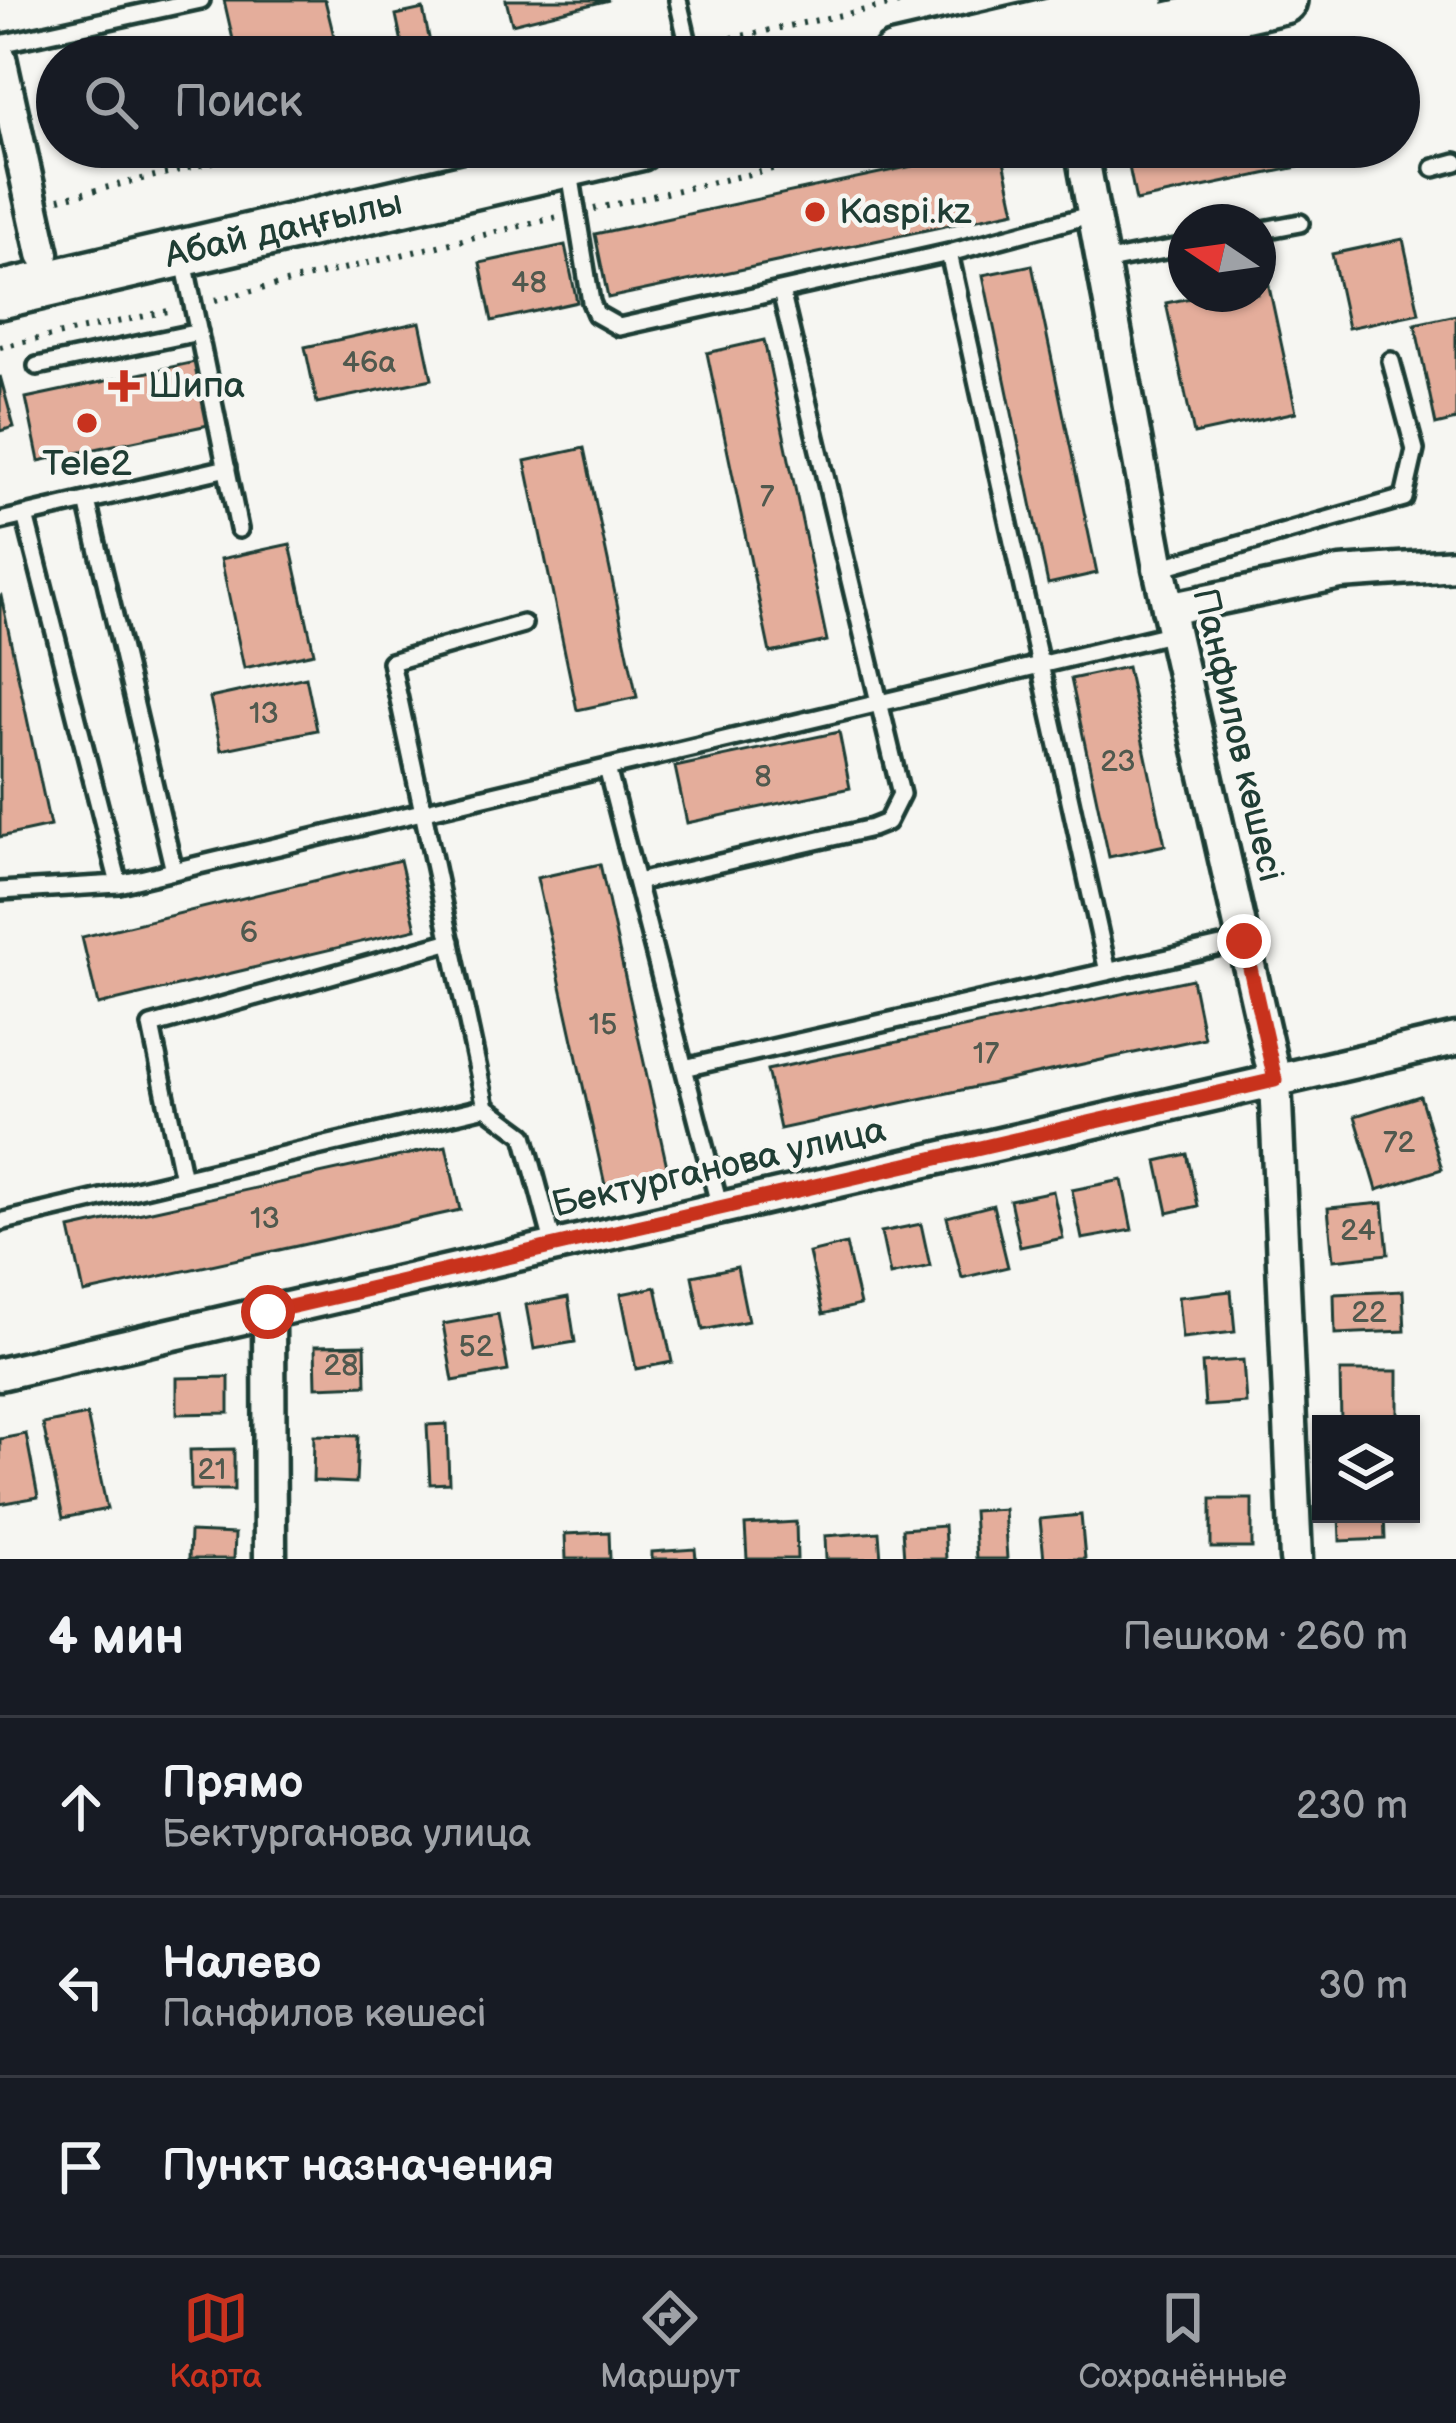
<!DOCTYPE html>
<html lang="ru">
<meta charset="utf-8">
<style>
body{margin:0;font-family:"Balsamiq Sans",sans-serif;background:#242831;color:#f1f3f6}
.controls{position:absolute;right:36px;bottom:36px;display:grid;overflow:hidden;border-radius:0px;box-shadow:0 3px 9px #0004}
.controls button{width:108px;height:108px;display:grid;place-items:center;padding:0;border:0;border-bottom:3px solid #363941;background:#171b24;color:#f1f3f6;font:60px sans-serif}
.compass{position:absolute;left:1168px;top:204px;width:108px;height:108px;border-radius:50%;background:#171b24;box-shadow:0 3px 9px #0004;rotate:283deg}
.stop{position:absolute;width:36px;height:36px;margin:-27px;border:9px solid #c8321e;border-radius:50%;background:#fff}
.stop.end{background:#c8321e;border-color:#fff;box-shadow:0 3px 12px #0008}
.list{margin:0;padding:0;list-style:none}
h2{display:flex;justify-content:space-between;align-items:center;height:156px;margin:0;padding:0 48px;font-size:51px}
h2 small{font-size:39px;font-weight:400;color:#9ea1a6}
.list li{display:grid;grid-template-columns:78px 1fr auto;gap:36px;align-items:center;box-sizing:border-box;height:180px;padding:0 48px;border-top:3px solid #363941}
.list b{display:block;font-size:45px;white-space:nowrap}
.list p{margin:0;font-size:39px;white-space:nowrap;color:#9ea1a6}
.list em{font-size:39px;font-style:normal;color:#9ea1a6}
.icon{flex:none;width:66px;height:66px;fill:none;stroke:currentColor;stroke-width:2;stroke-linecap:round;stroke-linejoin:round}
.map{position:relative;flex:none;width:1456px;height:1559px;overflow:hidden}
.search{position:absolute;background:#171b24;box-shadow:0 3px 9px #0004;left:36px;right:36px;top:36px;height:132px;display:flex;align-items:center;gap:30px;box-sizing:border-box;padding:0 42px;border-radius:66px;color:#9ea1a6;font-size:45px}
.sheet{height:696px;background:#171b24}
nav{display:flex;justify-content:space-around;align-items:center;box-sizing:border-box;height:168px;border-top:3px solid #363941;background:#171b24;font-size:33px;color:#9ea1a6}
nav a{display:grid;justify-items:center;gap:6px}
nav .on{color:#c8321e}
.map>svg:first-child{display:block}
.building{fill:#e4ad9b;stroke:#1f3d34;stroke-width:3}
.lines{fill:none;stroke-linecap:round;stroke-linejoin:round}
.service-casing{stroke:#1f3d34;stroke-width:24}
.minor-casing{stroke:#1f3d34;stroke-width:39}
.secondary-casing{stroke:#1f3d34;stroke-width:54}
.path{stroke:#1f3d34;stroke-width:6;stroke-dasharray:3 9;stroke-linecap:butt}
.service{stroke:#f6f6f2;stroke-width:15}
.minor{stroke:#f6f6f2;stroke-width:30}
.secondary{stroke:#f6f6f2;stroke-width:45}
.route{stroke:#c8321e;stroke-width:15}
.poi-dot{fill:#c8321e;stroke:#f6f6f2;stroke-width:4.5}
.labels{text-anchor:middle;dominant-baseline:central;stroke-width:9;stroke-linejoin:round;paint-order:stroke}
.number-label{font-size:30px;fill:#50594e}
.poi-label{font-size:36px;fill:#1f3d34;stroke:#f6f6f2;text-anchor:start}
.street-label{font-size:36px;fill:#1f3d34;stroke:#f6f6f2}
</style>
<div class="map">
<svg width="1456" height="1559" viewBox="0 0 1456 1559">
<rect width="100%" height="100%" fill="#f6f6f2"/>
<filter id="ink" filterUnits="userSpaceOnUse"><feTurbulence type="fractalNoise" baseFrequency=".00833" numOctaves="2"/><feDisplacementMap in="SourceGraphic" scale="24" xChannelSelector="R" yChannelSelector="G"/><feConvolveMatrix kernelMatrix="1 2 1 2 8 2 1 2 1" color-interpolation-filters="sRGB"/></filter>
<g filter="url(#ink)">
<path class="building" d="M224,0H325L339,57H237Z
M506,0H609L512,24Z
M423,9L433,57H405L396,15Z
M1001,147L1015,211L608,298L595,234Z
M1125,147H1303L1307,165L1136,201Z
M1403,239L1419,313L1348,328L1332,254Z
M565,245L577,302L492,321L480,263Z
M1032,265L1097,573L1048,584L983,275Z
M1268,282L1296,412L1194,434L1166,303L1210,294H1258V284Z
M1456,315V420L1436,425L1415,324Z
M420,322L432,379L317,403L305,347Z
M764,340L827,641L770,653L707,353Z
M195,362L208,425L39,461L26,398Z
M0,376L14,427L0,431Z
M584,448L637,697L577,710L525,461Z
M290,544L314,653L244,668L221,559Z
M1,596L50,826L0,837V597Z
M1127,667L1165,845L1109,857L1071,679Z
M306,677L317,730L221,750L210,698Z
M839,732L850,788L687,823L675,767Z
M400,860L416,929L98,1005L82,937Z
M600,864L668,1171L605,1185L537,878Z
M1192,979L1204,1038L780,1129L767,1070Z
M1420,1096L1442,1169L1377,1190L1355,1116Z
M446,1146L460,1210L84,1293L70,1229Z
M1187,1154L1198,1206L1168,1213L1157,1161Z
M1122,1180L1132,1230L1082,1239L1072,1190Z
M1053,1191L1063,1238L1020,1247L1010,1200Z
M1383,1203L1388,1254L1333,1260L1328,1208Z
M993,1205L1008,1267L962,1278L947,1217Z
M921,1224L930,1266L890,1275L881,1232Z
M846,1244L860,1305L823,1314L809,1253Z
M737,1267L748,1321L703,1330L692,1276Z
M656,1287L672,1362L636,1369L621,1294Z
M1231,1291L1235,1332L1182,1338L1178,1297Z
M1403,1291L1405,1331L1335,1334L1334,1294Z
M568,1297L575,1342L534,1349L526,1305Z
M498,1314L508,1371L453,1381L443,1324Z
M365,1345L366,1385L316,1387L315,1346Z
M1243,1360L1246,1403L1205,1406L1202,1363Z
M1340,1371H1398V1424H1341Z
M229,1377V1413L177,1414V1378Z
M87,1415L107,1509L63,1518L43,1424Z
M447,1424L449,1483L430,1484L427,1425Z
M26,1434L38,1497L0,1504V1439Z
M314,1435L358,1436L356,1483L313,1481Z
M234,1449V1490H191L190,1450Z
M1211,1499H1252V1548H1211Z
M1004,1509L1007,1559H976L973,1511Z
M1339,1514H1384L1385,1539L1340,1541Z
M1081,1515L1085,1559H1044L1040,1519Z
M796,1522L797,1559H747L745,1525Z
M944,1526L946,1559H904L902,1529Z
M190,1532L235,1534L234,1559H189Z
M609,1532L610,1559H566L565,1534Z
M879,1532L881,1559H826L825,1536Z
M695,1549L696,1559H652V1552Z"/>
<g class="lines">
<defs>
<path id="service" d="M678,0L691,57
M0,44L201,0
M569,166L591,302L596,314L619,327L949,253L1093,214
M1434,168L1456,162
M1258,231L1300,223
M949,253L1108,972
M183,256L239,529
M1103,262L1186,246
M37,366L199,332
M87,501L174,871
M25,515L119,884
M0,521L227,468
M1159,568L1404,498L1415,450L1391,361
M523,624L391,662L486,1107L524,1135L554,1246
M607,768L720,1208
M637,882L872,828L887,822L901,794L781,291
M0,891L119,884L1174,633
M684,1068L1243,941
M183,1179L151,1026L451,941
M0,1222L486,1107"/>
<path id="minor" d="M0,58L43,254
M1081,147L1159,568L1275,1080L1296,1559
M1168,609L1340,573L1456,565
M269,1312L270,1559
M0,1374L1456,1039"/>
<g id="secondary">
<path d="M895,57L1141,0"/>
<path d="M1030,57L1283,0"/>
<path id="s1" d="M0,295L639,147"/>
</g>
</defs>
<use href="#service" class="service-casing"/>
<use href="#minor" class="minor-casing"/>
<use href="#secondary" class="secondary-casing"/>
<path class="path" d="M708,43L913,0
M646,57L671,51
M59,199L275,147
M594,209L870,147
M215,300L558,217
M0,347L173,310"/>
<use href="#service" class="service"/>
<use href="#minor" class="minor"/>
<use href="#secondary" class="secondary"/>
</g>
</g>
<g class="lines" filter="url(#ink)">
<path class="route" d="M268,1312L1275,1080L1244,941"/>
</g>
<g class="poi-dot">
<circle cx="815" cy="212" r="12"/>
<path d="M118 368h12v12h12v12h-12v12h-12v-12h-12v-12h12z"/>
<circle cx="87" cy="423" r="12"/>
</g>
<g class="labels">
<g class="number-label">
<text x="529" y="283">48</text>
<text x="369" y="363">46а</text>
<text x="767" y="497">7</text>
<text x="264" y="714">13</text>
<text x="1118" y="762">23</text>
<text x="763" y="777">8</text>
<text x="249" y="933">6</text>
<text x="603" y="1025">15</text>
<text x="986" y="1054">17</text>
<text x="1399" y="1143">72</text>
<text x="265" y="1219">13</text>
<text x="1358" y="1231">24</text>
<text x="1369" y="1313">22</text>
<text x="476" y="1347">52</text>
<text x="341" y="1366">28</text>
<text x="212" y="1470">21</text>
</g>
<g class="poi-label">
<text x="839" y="212">Kaspi.kz</text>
<text x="148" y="386">Шипа</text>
<text x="87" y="464" text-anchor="middle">Tele2</text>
</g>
<g class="street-label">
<text stroke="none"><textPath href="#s1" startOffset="291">Абай даңғылы</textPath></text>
<text transform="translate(1237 735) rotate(77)">Панфилов көшесі</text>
<text transform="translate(719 1168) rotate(-13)">Бектурганова улица</text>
</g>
</g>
</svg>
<div class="controls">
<button><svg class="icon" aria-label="layers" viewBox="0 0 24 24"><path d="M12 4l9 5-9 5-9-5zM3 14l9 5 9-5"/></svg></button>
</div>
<svg class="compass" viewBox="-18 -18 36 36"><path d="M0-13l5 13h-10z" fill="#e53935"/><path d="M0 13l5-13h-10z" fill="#9ea1a6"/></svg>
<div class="stop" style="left:268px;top:1312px"></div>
<div class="stop end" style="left:1244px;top:941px"></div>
<div class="search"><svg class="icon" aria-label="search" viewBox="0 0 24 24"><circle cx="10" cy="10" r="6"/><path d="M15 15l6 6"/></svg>Поиск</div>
</div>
<section class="sheet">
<h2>4 мин<small>Пешком · 260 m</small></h2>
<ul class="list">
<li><svg class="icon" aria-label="ahead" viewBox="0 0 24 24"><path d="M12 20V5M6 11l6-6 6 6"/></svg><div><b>Прямо</b><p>Бектурганова улица</p></div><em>230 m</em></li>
<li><svg class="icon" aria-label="left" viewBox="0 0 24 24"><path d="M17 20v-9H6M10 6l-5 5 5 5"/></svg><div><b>Налево</b><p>Панфилов көшесі</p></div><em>30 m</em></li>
<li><svg class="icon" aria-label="arrive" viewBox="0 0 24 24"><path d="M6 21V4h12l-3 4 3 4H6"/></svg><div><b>Пункт назначения</b></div></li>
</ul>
</section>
<nav>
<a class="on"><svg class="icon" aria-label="map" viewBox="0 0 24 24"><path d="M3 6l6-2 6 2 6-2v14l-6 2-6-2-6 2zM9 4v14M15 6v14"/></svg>Карта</a>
<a><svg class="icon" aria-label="directions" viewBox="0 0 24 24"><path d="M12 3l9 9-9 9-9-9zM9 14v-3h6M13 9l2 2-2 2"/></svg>Маршрут</a>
<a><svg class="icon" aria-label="saved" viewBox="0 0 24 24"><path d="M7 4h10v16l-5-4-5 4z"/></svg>Сохранённые</a>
</nav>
